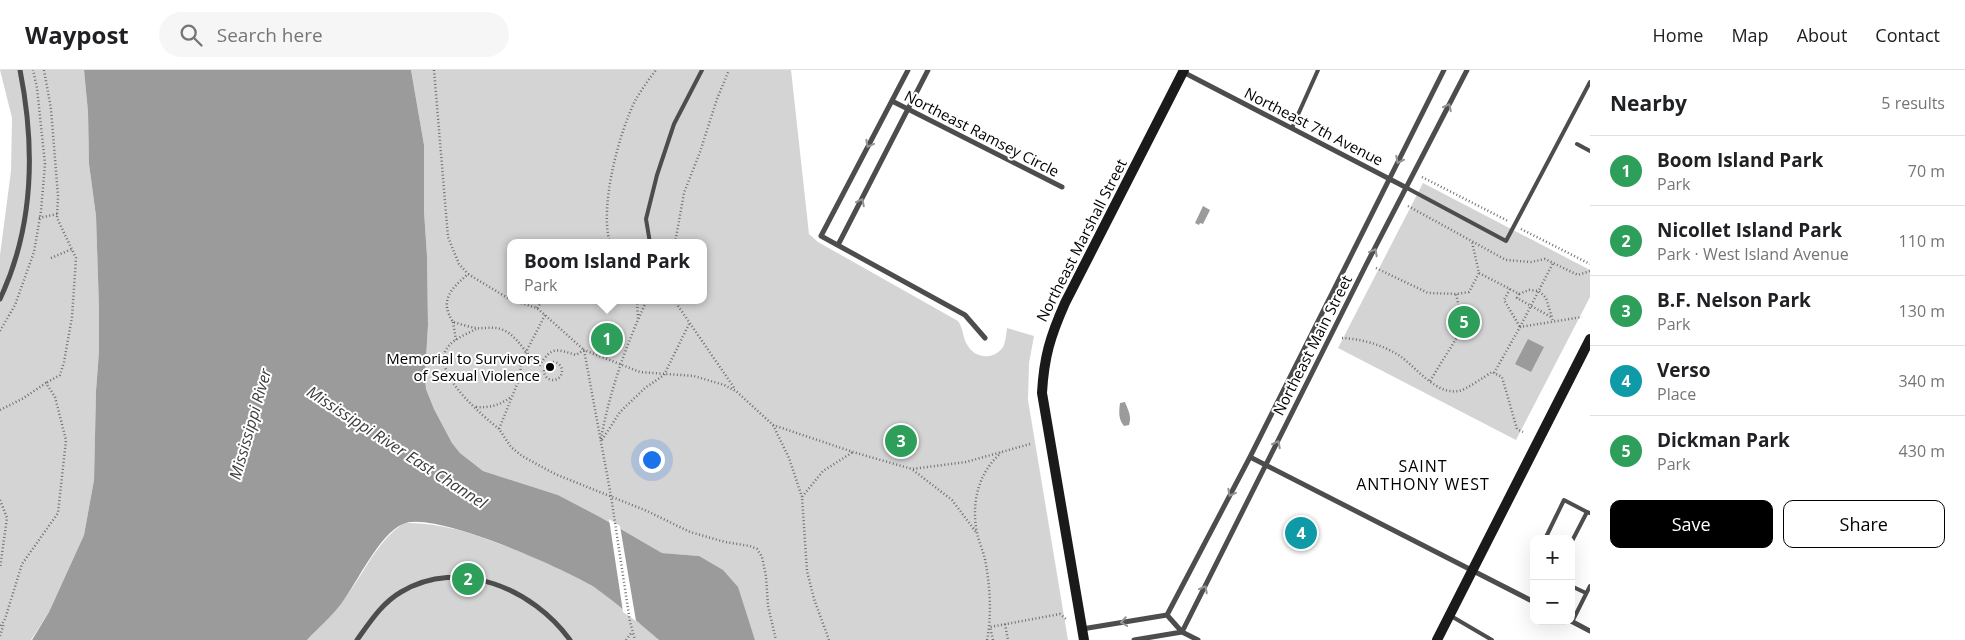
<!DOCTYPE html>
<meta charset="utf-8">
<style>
body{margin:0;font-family:"Open Sans",sans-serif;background:#f6f6f6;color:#202124}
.controls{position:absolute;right:15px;bottom:15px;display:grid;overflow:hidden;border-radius:10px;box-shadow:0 5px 20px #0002}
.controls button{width:45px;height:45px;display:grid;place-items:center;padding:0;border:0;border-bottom:1px solid #e0e0e0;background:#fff;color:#202124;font:25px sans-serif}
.you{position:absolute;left:651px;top:389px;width:18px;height:18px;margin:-12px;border:4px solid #fff;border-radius:50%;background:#1a73e8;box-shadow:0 0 0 8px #1a73e833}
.badge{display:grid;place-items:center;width:32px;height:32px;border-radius:50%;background:#000;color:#fff;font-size:16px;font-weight:700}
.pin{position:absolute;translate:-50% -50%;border:2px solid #fff;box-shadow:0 1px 5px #0006}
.popup{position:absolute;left:507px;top:169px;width:200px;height:65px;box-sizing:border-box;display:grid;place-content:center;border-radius:10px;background:#fff;filter:drop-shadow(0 1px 4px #0005);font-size:16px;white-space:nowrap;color:#757577}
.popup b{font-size:19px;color:#202124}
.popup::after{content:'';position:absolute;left:50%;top:100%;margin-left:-10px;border:10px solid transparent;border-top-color:#fff}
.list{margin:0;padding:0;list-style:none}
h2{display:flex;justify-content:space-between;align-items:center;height:65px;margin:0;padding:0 20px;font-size:21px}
h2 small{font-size:16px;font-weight:400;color:#757577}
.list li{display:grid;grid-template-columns:32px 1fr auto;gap:15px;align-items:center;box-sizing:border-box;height:70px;padding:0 20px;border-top:1px solid #e0e0e0}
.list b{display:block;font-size:19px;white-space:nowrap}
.list p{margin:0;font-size:16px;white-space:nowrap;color:#757577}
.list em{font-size:16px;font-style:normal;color:#757577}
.actions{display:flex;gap:10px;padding:15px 20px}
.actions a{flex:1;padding:11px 0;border:1px solid #000;border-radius:10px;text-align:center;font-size:18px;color:#000}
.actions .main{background:#000;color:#fff}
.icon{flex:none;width:28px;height:28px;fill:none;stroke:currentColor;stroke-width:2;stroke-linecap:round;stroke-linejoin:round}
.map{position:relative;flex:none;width:1590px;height:570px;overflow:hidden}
header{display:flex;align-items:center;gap:30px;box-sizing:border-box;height:70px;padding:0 25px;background:#fff;border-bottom:1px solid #e0e0e0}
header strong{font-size:24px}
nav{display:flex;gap:28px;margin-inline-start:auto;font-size:18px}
.search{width:350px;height:45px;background:#f6f6f6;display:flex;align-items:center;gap:12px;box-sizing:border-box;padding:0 18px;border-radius:28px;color:#757577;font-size:19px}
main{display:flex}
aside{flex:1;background:#fff}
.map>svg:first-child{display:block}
.green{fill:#d4d4d4;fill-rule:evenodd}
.water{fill:#9b9b9b}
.pier{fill:#fff}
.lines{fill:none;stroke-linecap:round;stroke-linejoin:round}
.path{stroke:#6f6f6f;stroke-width:2.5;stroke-dasharray:1 2.5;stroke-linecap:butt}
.lane{stroke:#4d4d4d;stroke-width:4}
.street{stroke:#4d4d4d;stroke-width:5}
.secondary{stroke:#1a1a1a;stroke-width:10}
.oneway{stroke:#949494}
.poi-dot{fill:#000;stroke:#fff;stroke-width:2}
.labels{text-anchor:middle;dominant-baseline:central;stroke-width:4;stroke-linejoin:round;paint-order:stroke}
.street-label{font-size:15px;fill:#000;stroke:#fff}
.poi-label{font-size:15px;fill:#000;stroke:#fff;text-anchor:end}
.water-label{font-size:16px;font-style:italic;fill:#3c3c3c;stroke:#fff}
.neighbourhood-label{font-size:16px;letter-spacing:1px;fill:#000;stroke:#fff}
</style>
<header>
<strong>Waypost</strong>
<div class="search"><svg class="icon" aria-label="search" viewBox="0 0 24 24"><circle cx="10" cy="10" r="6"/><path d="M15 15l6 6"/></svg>Search here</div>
<nav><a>Home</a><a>Map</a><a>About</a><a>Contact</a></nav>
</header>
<main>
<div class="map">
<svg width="1590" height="570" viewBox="0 0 1590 570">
<rect width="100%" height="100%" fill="#fff"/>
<path class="green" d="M0,0H84L88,42L89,94L96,146L99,238V281L96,321L94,410L84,465L49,542L31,570H0V185L11,101L12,48Z
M411,0H791L809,164L818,172L958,251C964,259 962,268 968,276C976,289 994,290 1003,277C1006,271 1006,264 1007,258L1034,266L1029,293L1028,330L1068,570H755L743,536L699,486L662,483L600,447L558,425L483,401L460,383L452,373L434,339L426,319L425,306L428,255L427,186L424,141V75ZM511,173H703V230H511Z
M1423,113L1590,200V227L1516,370L1338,278Z
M404,453C438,452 469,462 500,474C532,486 564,498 594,517C617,532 638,551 659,570H307C318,558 329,547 339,536C362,509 374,473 404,453Z"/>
<path class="water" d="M84,0H411L424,75V141L427,186L428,255L425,306L426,319L434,339L452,373L460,383L483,401L558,425L600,447L662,483L699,486L723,500L738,517L755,570H659C638,552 617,533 594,517C565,499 433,440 403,454C379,464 357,513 341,534C331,547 318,558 307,570H32L49,542L84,465L94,410L96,321L99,281V238L96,146L89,94L88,42Z
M1203,136L1210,140L1203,154L1200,153L1199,155L1195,153Z
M1528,269L1544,277L1531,302L1515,294Z
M1125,332C1128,340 1132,346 1129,355L1124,356C1118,349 1119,341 1120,333Z"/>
<path class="pier" d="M609,449L620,456L636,551L623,542Z"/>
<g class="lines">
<path class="path" d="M44,0L51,39L58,126L57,148L76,188L72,247L64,292L60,305L46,313
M434,0L448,167L459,194L468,204
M1422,107L1508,151
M1408,136L1506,190L1531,192L1545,189L1578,205L1590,201
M39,148L57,144
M1521,159L1590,194
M610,173C599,137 619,62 636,29C642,19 649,9 656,0
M675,173L684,123L700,82L717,29L729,0
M51,188L72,179
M1376,198L1428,223L1456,224L1469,222L1479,203L1472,172
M1479,203L1510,219L1504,230L1520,257
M1510,219L1519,224L1529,220L1539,221L1546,228L1553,251
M1519,224L1517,228L1551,247
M511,230L468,204C451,219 439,230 453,252C460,254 469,257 476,258C487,259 496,255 507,262C520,270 527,286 539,296C552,276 556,279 576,285L584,280L640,302L694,306L724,315L736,321L773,355L853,382L912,399L966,392L1030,374
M511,230L537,238L584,280L611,426L630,552L635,570
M637,230L638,249
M674,230L735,319
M537,238L543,230
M545,245L526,282L521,294L520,307L499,359L511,377L522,386L555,404L647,441L690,462L725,472L750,476L757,479L762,487L766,506L768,536L776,570
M453,252L456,270
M1520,257L1553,193
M476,259C465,265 450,270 445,282C436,307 482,345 499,359
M0,261L15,235L34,182L41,141L45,94L37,18L33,0
M1342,268C1362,269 1383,275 1400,286C1417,298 1436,325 1459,321C1467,319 1484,307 1492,302L1502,307L1517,359L1523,362
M544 301a9 9 0 1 1 18 0a9 9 0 1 1-18 0Z
M1494,303L1520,257L1582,247
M1430,311L1459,264L1461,246L1456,224
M476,337C490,338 500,335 511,327
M0,340L22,329L46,313L55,327L66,370L58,443L22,494L5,549L0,557
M773,355L789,388L802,427
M601,369C609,323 627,272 647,230
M602,370L620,342L645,318L664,305L689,254
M913,400L952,430L976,462
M0,430L7,448L0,498
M1005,554L1008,570
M0,566L4,553
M626,570L632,562
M829,570L814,529L807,501L802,427L823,401L853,382
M987,570C992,544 990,516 985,489C983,481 979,472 977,463C971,433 978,403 1001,383
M993,570L990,557L1060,544L1066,549"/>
<path class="lane" d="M1292,58L1318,0
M1577,74L1590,81
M1407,118L1506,171L1590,12
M650,173L646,149L657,105L674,54L702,0
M1545,469L1564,430L1587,442
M1571,473L1587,442L1590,443
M1534,492L1532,495L1534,496
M1571,516L1586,523
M1451,546L1492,570
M1572,552L1590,516"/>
<path class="street" d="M908,0L821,166L965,245L985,268
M1183,2L1407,118
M892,31L1062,117
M838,175L928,0
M0,229C34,157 35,76 20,0
M1250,387L1534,532
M1167,545L1250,387L1444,0
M1167,545L1182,562L1198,570
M1571,551L1590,561
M1082,559L1167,545
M1182,562L1366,195L1467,0
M357,570C370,552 382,533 401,522C460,487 533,519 570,570
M1134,570L1182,562"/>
<path class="secondary" d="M1084,570L1042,323C1044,287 1050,267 1065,233L1184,0
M1437,570L1590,269"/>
</g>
<defs><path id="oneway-chevron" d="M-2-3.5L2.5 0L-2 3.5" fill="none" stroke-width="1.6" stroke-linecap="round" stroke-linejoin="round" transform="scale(1.25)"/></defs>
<g class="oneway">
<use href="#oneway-chevron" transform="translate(1448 37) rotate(-63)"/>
<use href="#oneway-chevron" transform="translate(869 74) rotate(118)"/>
<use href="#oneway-chevron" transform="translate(1399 90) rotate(117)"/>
<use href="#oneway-chevron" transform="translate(861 132) rotate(-63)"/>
<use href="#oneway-chevron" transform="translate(1374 182) rotate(-62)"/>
<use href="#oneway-chevron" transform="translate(1277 374) rotate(-63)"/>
<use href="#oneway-chevron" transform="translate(1231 423) rotate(118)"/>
<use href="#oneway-chevron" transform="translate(1204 519) rotate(-63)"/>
<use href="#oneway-chevron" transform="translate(1124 552) rotate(171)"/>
</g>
<circle class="poi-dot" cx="550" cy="297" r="5"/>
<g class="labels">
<g class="street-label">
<text transform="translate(1314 56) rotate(27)">Northeast 7th Avenue</text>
<text transform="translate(982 63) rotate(27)">Northeast Ramsey Circle</text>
<text transform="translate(1081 170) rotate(-63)">Northeast Marshall Street</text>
<text transform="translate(1312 275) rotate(-63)">Northeast Main Street</text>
</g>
<g class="poi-label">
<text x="540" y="288">Memorial to Survivors<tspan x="540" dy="17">of Sexual Violence</tspan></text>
</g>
<g class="water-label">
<text transform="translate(250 354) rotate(-74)">Mississippi River</text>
<text transform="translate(397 377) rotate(33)">Mississippi River East Channel</text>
</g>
<g class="neighbourhood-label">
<text x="1423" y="396">SAINT<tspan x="1423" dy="18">ANTHONY WEST</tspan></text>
</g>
</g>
</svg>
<div class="controls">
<button>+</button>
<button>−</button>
</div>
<div class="you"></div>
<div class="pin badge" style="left:607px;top:269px;background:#2e9e5b">1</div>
<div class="popup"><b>Boom Island Park</b>Park</div>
<div class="pin badge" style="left:468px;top:509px;background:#2e9e5b">2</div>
<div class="pin badge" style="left:901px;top:371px;background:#2e9e5b">3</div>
<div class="pin badge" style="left:1301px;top:463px;background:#0f9aa8">4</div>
<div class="pin badge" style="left:1464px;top:252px;background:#2e9e5b">5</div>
</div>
<aside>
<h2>Nearby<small>5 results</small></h2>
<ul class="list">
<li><span class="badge" style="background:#2e9e5b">1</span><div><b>Boom Island Park</b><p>Park</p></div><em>70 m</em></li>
<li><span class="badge" style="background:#2e9e5b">2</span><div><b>Nicollet Island Park</b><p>Park · West Island Avenue</p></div><em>110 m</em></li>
<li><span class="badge" style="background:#2e9e5b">3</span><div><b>B.F. Nelson Park</b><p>Park</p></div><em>130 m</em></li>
<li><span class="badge" style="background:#0f9aa8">4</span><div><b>Verso</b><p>Place</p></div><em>340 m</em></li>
<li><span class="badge" style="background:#2e9e5b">5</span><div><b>Dickman Park</b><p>Park</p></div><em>430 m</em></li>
</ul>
<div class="actions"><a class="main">Save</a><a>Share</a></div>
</aside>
</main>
